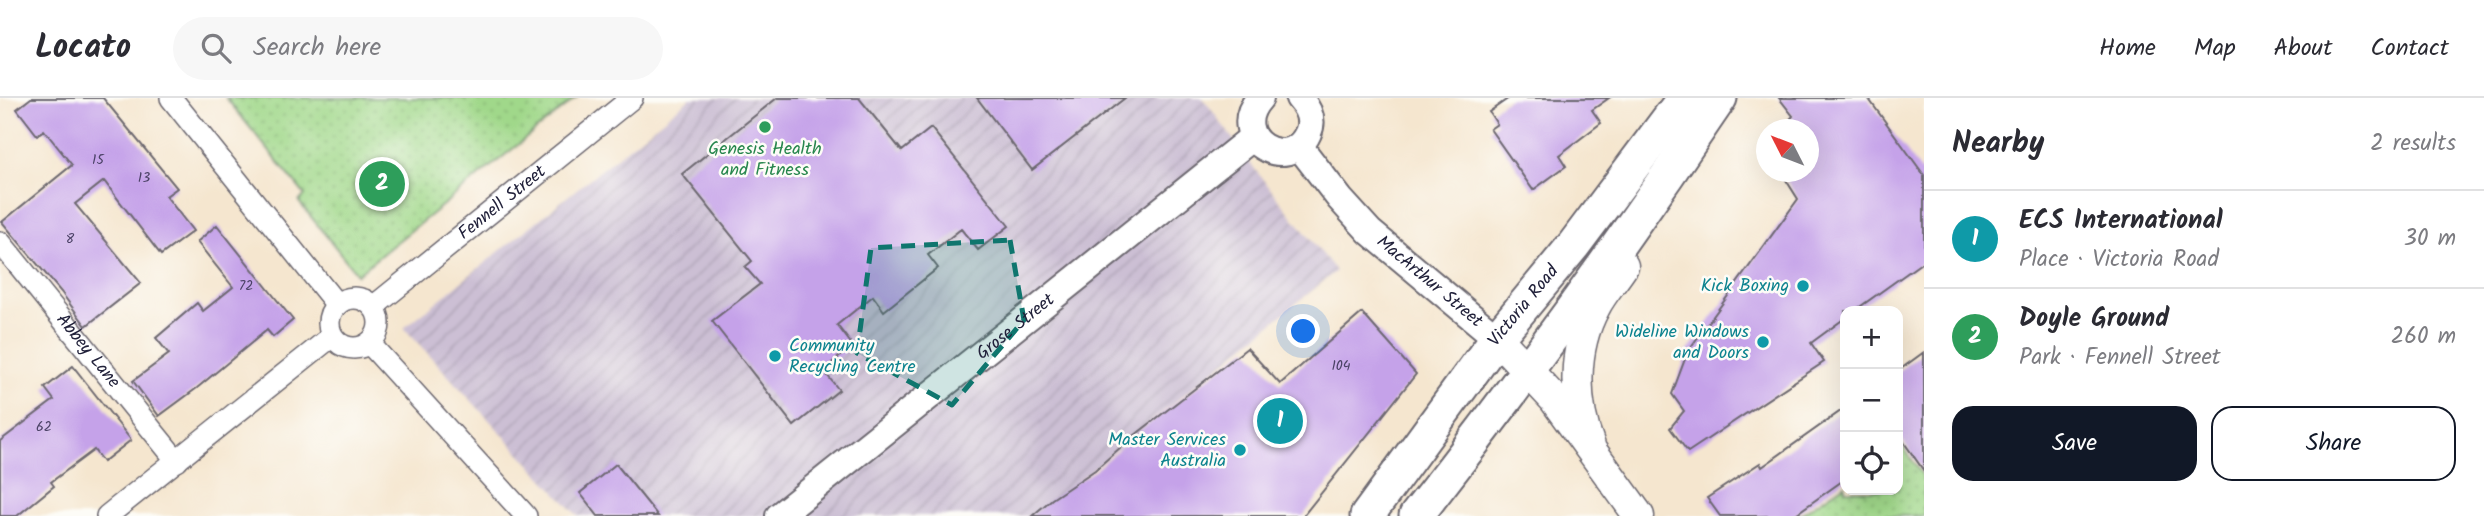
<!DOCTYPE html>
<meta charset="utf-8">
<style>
body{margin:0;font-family:Kalam,sans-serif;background:#f7f7f7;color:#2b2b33}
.controls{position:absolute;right:21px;bottom:21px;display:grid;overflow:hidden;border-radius:14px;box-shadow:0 7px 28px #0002}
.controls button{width:63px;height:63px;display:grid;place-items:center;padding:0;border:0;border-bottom:2px solid #e1e1e2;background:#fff;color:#2b2b33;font:35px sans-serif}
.compass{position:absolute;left:1756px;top:21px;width:63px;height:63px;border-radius:50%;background:#fff;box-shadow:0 7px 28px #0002;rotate:312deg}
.you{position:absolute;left:1304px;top:234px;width:24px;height:24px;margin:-18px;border:5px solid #fff;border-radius:50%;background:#1a73e8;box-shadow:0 0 0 10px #1a73e833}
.badge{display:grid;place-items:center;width:46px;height:46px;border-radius:50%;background:#111827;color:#fff;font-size:23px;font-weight:700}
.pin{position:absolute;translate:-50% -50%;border:4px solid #fff;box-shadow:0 2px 7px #0006}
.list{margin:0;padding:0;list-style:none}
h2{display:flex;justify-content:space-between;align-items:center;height:91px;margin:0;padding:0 28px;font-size:30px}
h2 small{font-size:23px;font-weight:400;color:#7c7c81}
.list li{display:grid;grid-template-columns:46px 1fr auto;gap:21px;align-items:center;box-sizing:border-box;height:98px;padding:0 28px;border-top:2px solid #e1e1e2}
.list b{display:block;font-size:26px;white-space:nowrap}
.list p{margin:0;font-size:23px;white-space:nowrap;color:#7c7c81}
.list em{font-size:23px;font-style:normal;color:#7c7c81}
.actions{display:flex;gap:14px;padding:21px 28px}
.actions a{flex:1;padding:16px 0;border:2px solid #111827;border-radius:21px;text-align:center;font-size:24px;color:#111827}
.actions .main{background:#111827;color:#fff}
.icon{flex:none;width:38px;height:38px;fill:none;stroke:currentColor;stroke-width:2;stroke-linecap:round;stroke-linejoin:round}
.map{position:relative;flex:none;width:1924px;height:418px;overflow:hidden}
header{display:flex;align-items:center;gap:42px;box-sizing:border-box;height:98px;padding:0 35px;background:#fff;border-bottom:2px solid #e1e1e2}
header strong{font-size:33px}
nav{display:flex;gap:38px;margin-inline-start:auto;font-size:24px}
.search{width:490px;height:63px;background:#f7f7f7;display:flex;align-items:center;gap:18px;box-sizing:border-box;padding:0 24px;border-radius:38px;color:#7c7c81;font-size:26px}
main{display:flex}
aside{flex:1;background:#fff}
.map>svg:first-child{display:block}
.industrial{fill:url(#industrial-furrows)}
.green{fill:url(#green-dots);stroke:#617d62;stroke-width:2}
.building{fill:#c5a2e9}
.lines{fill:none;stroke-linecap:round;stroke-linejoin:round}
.minor-casing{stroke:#6c676f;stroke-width:24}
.tertiary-casing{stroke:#6c676f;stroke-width:30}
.secondary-casing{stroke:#6c676f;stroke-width:33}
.primary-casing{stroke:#6c676f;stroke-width:37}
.minor{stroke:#fff;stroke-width:21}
.tertiary{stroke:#fff;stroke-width:26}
.secondary{stroke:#fff;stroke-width:30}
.primary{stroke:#fff;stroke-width:33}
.marked{fill:#0f766e;fill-opacity:0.2;stroke:#0f766e;stroke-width:5;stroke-dasharray:14 9;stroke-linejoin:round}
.leisure-dot{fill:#2e9e5b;stroke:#fdfcf7;stroke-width:2.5}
.culture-dot{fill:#0f9aa8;stroke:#fdfcf7;stroke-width:2.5}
.labels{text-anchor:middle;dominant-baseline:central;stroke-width:5;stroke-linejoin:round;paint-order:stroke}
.number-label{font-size:14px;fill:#4b4266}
.leisure-label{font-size:18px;fill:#27864d;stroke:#fdfcf7}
.street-label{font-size:18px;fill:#22223b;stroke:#fdfcf7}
.culture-label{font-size:18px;fill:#0d838f;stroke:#fdfcf7;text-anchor:end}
</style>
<header>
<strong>Locato</strong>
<div class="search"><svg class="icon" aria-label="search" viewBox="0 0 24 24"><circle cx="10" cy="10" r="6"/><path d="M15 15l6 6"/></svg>Search here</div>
<nav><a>Home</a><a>Map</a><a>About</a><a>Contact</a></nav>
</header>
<main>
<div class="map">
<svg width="1924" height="418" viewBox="0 0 1924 418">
<defs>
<pattern id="industrial-furrows" width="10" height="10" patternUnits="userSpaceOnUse" patternTransform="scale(1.75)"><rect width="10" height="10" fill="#ccbfd4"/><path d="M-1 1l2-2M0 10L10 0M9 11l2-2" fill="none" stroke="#afa4b7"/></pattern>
<pattern id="green-dots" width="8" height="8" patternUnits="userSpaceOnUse" patternTransform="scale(1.75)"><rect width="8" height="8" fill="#a0d88a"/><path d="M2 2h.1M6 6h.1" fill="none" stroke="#8ab978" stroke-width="1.8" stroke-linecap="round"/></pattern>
</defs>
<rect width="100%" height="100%" fill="#fdfcf7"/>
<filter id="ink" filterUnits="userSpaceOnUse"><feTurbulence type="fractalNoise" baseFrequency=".0143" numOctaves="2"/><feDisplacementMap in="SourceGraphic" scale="14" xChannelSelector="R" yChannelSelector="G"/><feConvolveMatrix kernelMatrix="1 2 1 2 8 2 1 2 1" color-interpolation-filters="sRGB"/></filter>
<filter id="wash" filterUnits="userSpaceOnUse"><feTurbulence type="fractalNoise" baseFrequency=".00686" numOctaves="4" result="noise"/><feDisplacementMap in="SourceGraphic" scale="28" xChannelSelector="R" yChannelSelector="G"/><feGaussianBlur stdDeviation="1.57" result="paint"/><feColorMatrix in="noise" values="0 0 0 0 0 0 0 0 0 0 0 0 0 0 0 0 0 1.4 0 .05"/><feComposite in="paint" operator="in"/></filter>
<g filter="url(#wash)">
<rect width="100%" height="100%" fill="#f5e6cf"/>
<path class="industrial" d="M690,0H1203L1257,74L1336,173L1035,418H578L404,230Z"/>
<path class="green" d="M226,0H576L357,176L299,104L305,97Z
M1902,347L1924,380V418H1803L1801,416L1845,386V392H1898V350Z"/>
<g id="blocks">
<path class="building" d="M31,0H103L177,90L166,98L193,133L161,157L104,83L75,106L141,185L86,228L61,194L2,124L72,67L44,32L37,37L17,11Z
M777,0H859L902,53L931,30L1009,128L978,152L961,131L928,157L938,170L884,213L873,198L837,227L853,248L823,272L839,292L794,328L712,223L760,186L745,169L752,163L682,76Z
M977,0H1125L1032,72Z
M1509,0H1609L1592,12L1601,25L1559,57L1566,68L1533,92L1490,31L1497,26L1489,14Z
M1779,0H1868L1924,77V163L1854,213H1845V220L1811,245L1824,264L1688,354L1670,330L1684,313L1672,296L1688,253L1798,101L1781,74H1809V32H1781L1793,18Z
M217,127L293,222L273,239L267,232L197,290L159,318L133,283L169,256L156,240L197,205L203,213L233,189L197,144Z
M1362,215L1416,276L1303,418H1032L1052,401L1095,372L1130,341L1247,250L1280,286Z
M1924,254V373L1898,336V273Z
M73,268L131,342L103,364L94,352L51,384L54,388L17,418H0V343L54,302L45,290Z
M1845,310V381L1793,418H1720L1707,400L1760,365L1762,369Z
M616,366L658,418H598L580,395Z"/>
</g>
</g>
<g filter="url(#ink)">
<use href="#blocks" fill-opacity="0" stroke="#6c676f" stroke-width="2"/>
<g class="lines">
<defs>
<g id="minor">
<path d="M171,0L337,207"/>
<path id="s1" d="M0,144L177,363"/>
<circle cx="354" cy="225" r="25"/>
<path id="s2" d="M373,209L632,0"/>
<path d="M369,245L526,418"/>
<path d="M107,418L331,239"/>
</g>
<g id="tertiary">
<path d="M1260,0C1224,40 1289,78 1308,35C1314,22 1308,10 1299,0"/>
<path id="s3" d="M1299,48L1340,101L1370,134L1497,240"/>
<path id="s4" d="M779,418L1253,39"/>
</g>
<path id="secondary" d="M1497,240L1554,301L1639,418
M1590,348C1573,305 1572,251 1595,209C1602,195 1614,182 1623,168"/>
<g id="primary">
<path id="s5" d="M1367,418L1497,240L1573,148L1684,0"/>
<path d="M1416,418C1522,283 1624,143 1720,0"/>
</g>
</defs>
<use href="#minor" class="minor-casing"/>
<use href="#tertiary" class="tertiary-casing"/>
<use href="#secondary" class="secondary-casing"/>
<use href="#primary" class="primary-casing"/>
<use href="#minor" class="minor"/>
<use href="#tertiary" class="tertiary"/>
<use href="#secondary" class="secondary"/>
<use href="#primary" class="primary"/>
</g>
</g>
<path class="marked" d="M1010,142L1024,222L952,307L857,255L871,150Z"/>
<circle class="leisure-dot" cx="765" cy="29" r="7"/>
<g class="culture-dot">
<circle cx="1803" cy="188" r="7"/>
<circle cx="1763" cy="244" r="7"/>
<circle cx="775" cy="258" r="7"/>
<circle cx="1240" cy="352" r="7"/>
</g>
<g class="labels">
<g class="number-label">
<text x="98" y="62">15</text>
<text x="144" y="80">13</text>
<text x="70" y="141">8</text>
<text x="246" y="188">72</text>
<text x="1341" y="268">104</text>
<text x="44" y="329">62</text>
</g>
<g class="leisure-label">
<text x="765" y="51">Genesis Health<tspan x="765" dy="21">and Fitness</tspan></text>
</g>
<g class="street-label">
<text stroke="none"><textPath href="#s2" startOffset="166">Fennell Street</textPath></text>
<text stroke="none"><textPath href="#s3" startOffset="189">MacArthur Street</textPath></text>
<text stroke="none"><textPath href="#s5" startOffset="262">Victoria Road</textPath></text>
<text stroke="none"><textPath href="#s4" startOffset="303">Grose Street</textPath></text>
<text stroke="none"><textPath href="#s1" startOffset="140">Abbey Lane</textPath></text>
</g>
<g class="culture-label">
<text x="1789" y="188">Kick Boxing</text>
<text x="1749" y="234">Wideline Windows<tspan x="1749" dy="21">and Doors</tspan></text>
<text x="789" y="248" text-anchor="start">Community<tspan x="789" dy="21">Recycling Centre</tspan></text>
<text x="1226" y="342">Master Services<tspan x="1226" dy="21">Australia</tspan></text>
</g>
</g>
</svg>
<div class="controls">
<button>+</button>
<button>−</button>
<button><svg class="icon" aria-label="locate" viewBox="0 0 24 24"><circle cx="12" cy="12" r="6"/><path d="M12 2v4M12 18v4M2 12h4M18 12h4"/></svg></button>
</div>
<svg class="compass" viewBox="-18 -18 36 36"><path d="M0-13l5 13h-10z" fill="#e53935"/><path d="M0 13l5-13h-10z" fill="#7c7c81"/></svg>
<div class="you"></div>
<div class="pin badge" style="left:1280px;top:323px;background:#0f9aa8">1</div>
<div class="pin badge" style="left:382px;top:86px;background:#2e9e5b">2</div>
</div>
<aside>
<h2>Nearby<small>2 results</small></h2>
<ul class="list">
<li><span class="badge" style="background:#0f9aa8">1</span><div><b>ECS International</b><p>Place · Victoria Road</p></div><em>30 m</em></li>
<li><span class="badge" style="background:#2e9e5b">2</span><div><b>Doyle Ground</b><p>Park · Fennell Street</p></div><em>260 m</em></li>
</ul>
<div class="actions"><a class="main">Save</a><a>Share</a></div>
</aside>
</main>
